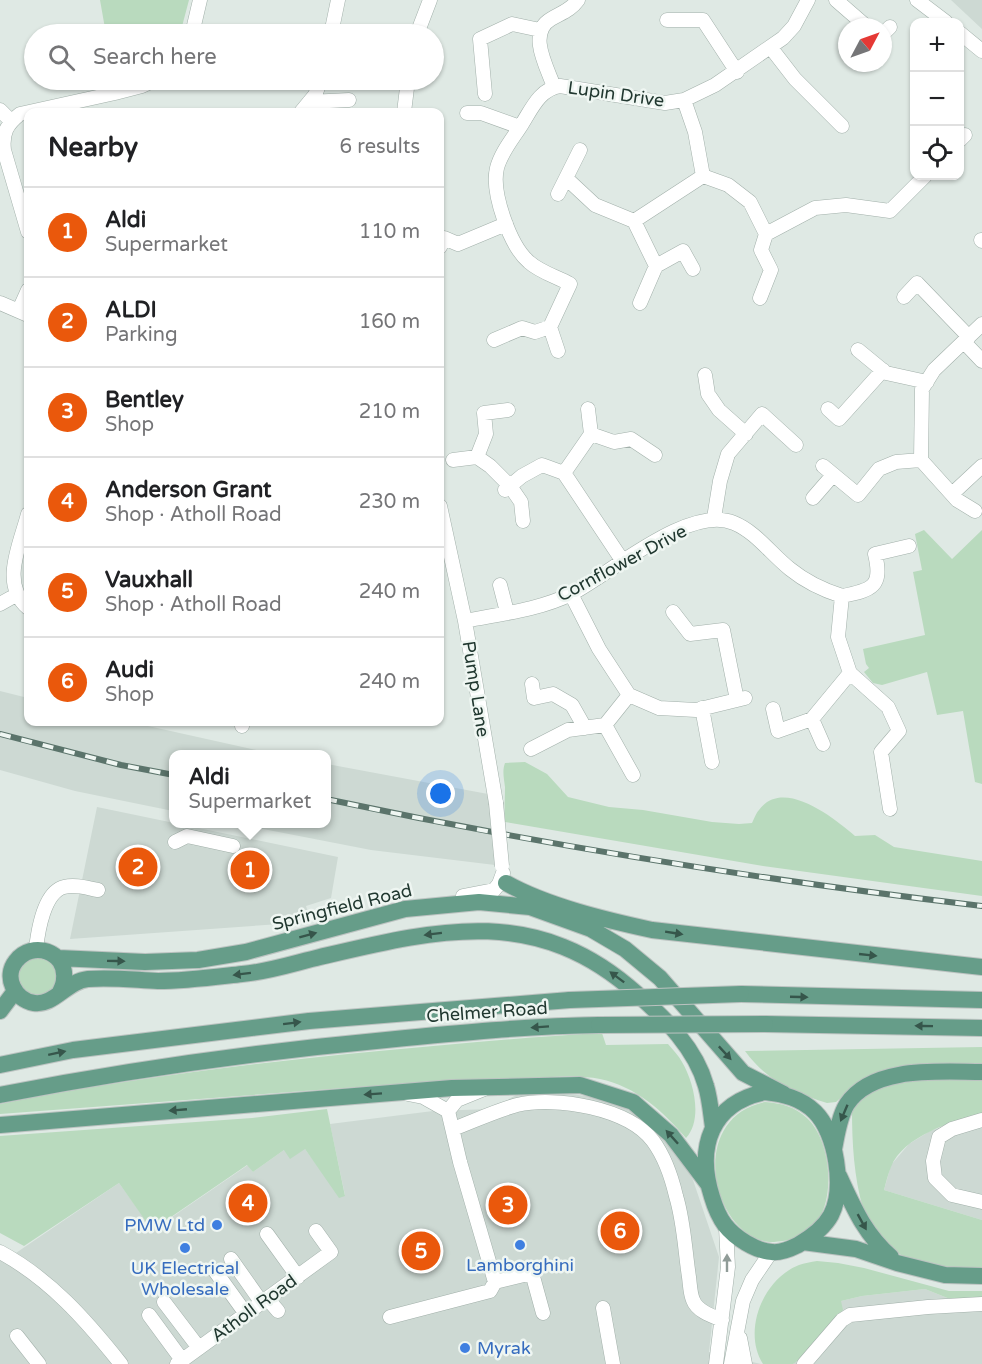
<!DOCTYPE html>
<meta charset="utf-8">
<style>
body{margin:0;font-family:"Varela Round",sans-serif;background:#f2f2f2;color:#202124}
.controls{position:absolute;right:18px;top:18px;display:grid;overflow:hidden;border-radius:12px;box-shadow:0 2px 4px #0004}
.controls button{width:54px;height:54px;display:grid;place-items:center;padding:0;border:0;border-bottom:2px solid #e0e0e0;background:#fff;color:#202124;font:30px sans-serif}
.compass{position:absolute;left:838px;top:18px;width:54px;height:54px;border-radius:50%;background:#fff;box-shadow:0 2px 4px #0004;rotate:49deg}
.you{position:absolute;left:441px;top:794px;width:21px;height:21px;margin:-15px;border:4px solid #fff;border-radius:50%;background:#1a73e8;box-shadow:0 0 0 9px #1a73e833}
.badge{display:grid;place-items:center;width:39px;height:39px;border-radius:50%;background:#ea580c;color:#fff;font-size:20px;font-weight:700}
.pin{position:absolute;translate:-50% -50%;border:3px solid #fff;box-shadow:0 2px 6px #0006}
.popup{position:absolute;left:169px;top:750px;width:162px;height:78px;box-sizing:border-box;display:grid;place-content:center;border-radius:12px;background:#fff;filter:drop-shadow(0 2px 4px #0005);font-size:20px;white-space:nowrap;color:#757577}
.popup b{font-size:22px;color:#202124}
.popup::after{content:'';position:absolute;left:50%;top:100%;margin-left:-12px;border:12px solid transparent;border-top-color:#fff}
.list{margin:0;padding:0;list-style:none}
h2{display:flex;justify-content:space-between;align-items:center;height:78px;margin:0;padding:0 24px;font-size:26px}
h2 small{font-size:20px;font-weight:400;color:#757577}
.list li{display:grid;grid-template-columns:39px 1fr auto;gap:18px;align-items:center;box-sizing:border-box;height:90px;padding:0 24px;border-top:2px solid #e0e0e0}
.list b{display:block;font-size:22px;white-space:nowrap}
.list p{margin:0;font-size:20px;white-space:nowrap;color:#757577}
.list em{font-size:20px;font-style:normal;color:#757577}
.icon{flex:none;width:33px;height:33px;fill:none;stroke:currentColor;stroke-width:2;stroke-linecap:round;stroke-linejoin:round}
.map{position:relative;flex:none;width:982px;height:1364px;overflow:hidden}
.search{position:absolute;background:#fff;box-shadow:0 2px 4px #0004;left:24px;top:24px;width:420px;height:66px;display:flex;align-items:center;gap:15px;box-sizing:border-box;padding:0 21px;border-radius:33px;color:#757577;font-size:22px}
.panel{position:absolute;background:#fff;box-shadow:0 2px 4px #0004;left:24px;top:108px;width:420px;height:618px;border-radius:12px}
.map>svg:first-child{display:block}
.built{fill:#cdd9d3}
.green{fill:#b9dabe}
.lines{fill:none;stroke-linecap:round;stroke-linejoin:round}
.minor-casing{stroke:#a2b0aa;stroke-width:15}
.major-casing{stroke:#bcc3c1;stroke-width:18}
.minor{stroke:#fff;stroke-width:14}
.major{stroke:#669d89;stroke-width:16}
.rail-casing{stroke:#5b746b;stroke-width:6}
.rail{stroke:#eff6f2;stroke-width:4;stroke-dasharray:11;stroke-linecap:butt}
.minor-bridge-casing{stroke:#a2b0aa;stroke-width:15;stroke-linecap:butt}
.major-bridge-casing{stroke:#bcc3c1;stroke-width:18;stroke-linecap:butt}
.minor-bridge{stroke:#fff;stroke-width:14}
.major-bridge{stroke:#669d89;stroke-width:16}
.oneway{fill:#36564b}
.oneway2{fill:#909c98}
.shop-dot{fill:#3f7fe0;stroke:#eff6f2;stroke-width:2}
.labels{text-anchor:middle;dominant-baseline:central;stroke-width:5;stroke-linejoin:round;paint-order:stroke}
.street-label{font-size:18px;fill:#213830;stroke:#eff6f2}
.shop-label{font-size:18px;fill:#366cbe;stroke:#eff6f2}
</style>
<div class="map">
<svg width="982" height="1364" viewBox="0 0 982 1364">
<rect width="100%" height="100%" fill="#dfe9e4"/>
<path class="built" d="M951,0H982V29Z
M0,691L28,698V722H130L274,754H174L173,811L75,791L0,770Z
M327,764L488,794L495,865L371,850L238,824H326Z
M97,807L338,857L331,898L306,906L310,919L280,924L70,939Z
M563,1093L593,1097L623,1106L656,1129L680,1157L693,1180L719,1257L709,1352L761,1364H0V1252L10,1257L119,1183L153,1230L248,1165L253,1172L284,1150L305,1149L340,1197L345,1195L330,1124L433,1111L491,1109L518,1094Z
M982,1113V1220L884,1190L891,1165L909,1144L930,1131Z
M925,1289L950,1299L982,1302V1364H793L841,1301L862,1296Z"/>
<path class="green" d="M100,0H189L180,34H106Z
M924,530L952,559L982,530V784L975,782L963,711L937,715L927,672L882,685L873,683L864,672L869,668L866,664L863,649L925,635L913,572L922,570L915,534Z
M525,762L547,774L568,797L609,807L643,810L712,822L739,824L752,823C754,819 756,813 759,810C783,777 834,818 855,836L875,835L894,847L982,861V896L763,866L505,822C504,809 505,799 505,787C504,778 502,771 505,763Z
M19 976a19 19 0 1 1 38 0a19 19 0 1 1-38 0Z
M602,1033L606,1045L668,1044C673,1050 679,1056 682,1062C694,1082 703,1120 686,1138C663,1111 635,1086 600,1079C591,1077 581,1077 571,1076L357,1087L0,1114V1104C125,1079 252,1063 379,1051C453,1044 527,1037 602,1033Z
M982,1047V1065L859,1082L836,1102L827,1103C793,1092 767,1081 745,1051Z
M982,1079V1113C953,1121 903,1136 891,1167C888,1174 886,1182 884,1190L982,1220V1268C958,1268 931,1269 908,1259C893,1252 868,1225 863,1208C854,1178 852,1142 852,1111C858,1104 864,1096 872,1092C901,1075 949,1079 982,1079Z
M765,1102C781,1103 795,1107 807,1118C829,1139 834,1186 822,1213C818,1223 809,1228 800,1235C792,1240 784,1241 774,1242C714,1243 683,1119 765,1102Z
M327,1109L345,1196L339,1198L305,1149L290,1159L284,1150L253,1172L247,1165L152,1230L119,1183L24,1246L0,1233V1136L252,1118Z
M817,1261L838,1263L864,1268L949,1291H982V1302L950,1299L925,1289L862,1296L841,1301L843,1310L796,1362L793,1364H763C742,1331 763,1279 799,1265C804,1263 811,1262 817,1261Z"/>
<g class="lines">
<defs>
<path id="minor" d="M836,0L867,27
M917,0L946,22
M667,20H703L737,72
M960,33L982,51
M192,34L200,0
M331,34L338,0
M417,34L430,0
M883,34L890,27
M771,48L795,79L842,126
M554,87C547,67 527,33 551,19C561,13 571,10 578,0
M485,94L480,39L512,24L540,30
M309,102L349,100
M0,110L11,121
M301,112L315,95L321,80
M404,112L408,80
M467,113H481L520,127
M960,140L965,135
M703,176L728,185L750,202L766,234L815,208L846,205L890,211L925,176
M566,178L595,205L634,221L656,266L640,303
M558,194L580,150
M634,221L703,176L695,132L684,100
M28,232L4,150C2,133 7,124 20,114L115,93L142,86L155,80
M981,240L982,241
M440,247L444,238L458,244L506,224
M656,266L683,251L693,269
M904,297L917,283L969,337
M760,298L771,270L761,250L766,234
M0,303L28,315
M19,310L28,290
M494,340L522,328L535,332L550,327
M964,342L982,361
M858,350L886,373L927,382
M558,351L550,327L570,284C557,277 540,272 529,262C510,246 491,192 497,168C501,152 514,137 522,124C532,108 540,89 560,86L665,103L684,100L715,85L783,38L794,26L808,0
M705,375L708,394L719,410L746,434
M828,409L839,419L883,370
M591,434L614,442L631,439L655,455
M477,457L486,434L484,413L508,410
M453,460L477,457L490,466L510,486L521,502L523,521
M921,460L957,500L975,511
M823,466L858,495L879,469L896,462L921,460L922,389L934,370L982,324
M564,473L591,434L588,409
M505,490L522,476L542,465L564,473L622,560
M952,494L982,466
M813,498L833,475
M440,506L465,621L496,803
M28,514C20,545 0,584 28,608
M714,518L720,481L728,454L762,414L796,445
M500,585L507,612
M571,594L599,649L629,695L659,708L696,710L745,698
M842,596C872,590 883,587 875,554L909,546
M0,604L16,595
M673,612L690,634L723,630L737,700
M465,621C499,614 539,610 571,594C610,574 689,504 734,523C756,532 771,554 790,569C806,582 823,590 842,596L838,637L850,673L888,707L899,731L881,752L890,809
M532,684L534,698L553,694L572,705L585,728
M702,708L712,762
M773,709L778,731L812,719L823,744
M812,719L850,673
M605,725L633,775
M242,726L243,722
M531,749L568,730L605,725L629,695
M175,842L187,836L233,846
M463,896L494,890L499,884L503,873
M36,949C38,931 44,892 64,887C75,884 87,888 98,890
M448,1111L457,1100L484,1089
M982,1120L952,1129L939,1137L933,1161L935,1178L952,1195L982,1202
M453,1129C474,1121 495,1111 517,1105C556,1096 628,1108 653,1141C664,1156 672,1179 676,1196C684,1222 685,1251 689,1277C690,1284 690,1293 693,1300C697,1311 712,1316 722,1320
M267,1234L298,1277
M0,1252C50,1279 86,1320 121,1364
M231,1259L262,1303
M215,1271L246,1314
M495,1282L532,1273L543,1313
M267,1298L278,1311
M164,1302L199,1348
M603,1308L613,1364
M149,1315L182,1360
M390,1317L490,1291L495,1282L460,1162L448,1111L423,1097L408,1094
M17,1336L39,1364
M740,1338L745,1364
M177,1364L331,1252L316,1231
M716,1364L728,1267L726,1227
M731,1364L743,1301L752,1280L771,1252
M804,1364L842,1320L850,1315L928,1307L982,1304"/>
<path id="major" d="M506,883C547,906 606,920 652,930L982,967
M58,958L145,962L198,960L246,952L405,909L479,902L530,907L591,929L625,949L660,978L743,1073L784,1094
M60,992C62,988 64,983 64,979C67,951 32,940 16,961C3,977 15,1000 34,1003C54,1006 67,981 88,979C111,977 135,980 158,981C186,981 215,977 242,974C268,972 295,963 320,957C439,929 537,904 637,994C665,1018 696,1049 706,1086C710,1099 711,1114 713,1127
M741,994L982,1000
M0,1011L15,991
M765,1024L982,1028
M0,1065L73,1050L309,1021L570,1000
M765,1092C783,1094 801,1098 815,1112C836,1133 845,1188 831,1215C824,1228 810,1238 798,1245C790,1249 781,1253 772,1252C756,1251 735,1238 725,1225C719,1217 715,1207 712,1197C696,1147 711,1103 765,1092Z
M0,1095C128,1070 257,1052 386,1040C457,1033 528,1026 599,1025
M0,1125L452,1088L580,1085L633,1102L671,1135L708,1184
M834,1149C837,1134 839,1117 847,1104C873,1065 941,1072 982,1072
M839,1176C854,1208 864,1233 891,1257
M803,1242L856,1249L897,1263L945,1275L982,1276"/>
</defs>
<use href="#minor" class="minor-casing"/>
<use href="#major" class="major-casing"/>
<use href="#minor" class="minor"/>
<use href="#major" class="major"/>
<defs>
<path id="rail" d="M0,734L121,765L174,775
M326,799C543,845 762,880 982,906"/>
</defs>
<use href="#rail" class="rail-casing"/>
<use href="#rail" class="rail"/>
<defs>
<path id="minor-bridge" d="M496,803L502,866"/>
<path id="major-bridge" d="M570,1000L741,994
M599,1025L765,1024"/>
</defs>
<use href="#minor-bridge" class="minor-bridge-casing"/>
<use href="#major-bridge" class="major-bridge-casing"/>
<use href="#minor-bridge" class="minor-bridge"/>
<use href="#major-bridge" class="major-bridge"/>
</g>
<defs><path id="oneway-solid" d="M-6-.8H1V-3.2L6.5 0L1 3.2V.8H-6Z" transform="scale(1.5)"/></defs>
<g class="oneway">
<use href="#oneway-solid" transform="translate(674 933) rotate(9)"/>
<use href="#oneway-solid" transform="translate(433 934) rotate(173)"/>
<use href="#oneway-solid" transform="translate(308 935) rotate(-15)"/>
<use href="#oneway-solid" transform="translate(868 955) rotate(6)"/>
<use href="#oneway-solid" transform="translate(116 961) rotate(1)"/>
<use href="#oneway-solid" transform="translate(242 974) rotate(173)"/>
<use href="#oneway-solid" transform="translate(617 977) rotate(-143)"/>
<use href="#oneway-solid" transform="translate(799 997) rotate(2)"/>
<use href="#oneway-solid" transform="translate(292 1023) rotate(-7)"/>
<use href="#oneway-solid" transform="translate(924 1026) rotate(-179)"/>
<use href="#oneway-solid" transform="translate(540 1027) rotate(176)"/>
<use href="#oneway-solid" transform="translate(57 1053) rotate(-12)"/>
<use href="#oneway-solid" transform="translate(725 1053) rotate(47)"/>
<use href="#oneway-solid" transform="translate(373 1094) rotate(176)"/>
<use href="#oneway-solid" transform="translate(178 1110) rotate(175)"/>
<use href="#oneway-solid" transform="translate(844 1113) rotate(113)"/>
<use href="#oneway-solid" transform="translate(672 1137) rotate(-132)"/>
<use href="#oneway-solid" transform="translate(862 1222) rotate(61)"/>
</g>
<use class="oneway2" href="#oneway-solid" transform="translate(727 1263) rotate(-90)"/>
<g class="shop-dot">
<circle cx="217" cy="1225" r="6"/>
<circle cx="520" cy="1245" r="6"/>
<circle cx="185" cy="1248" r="6"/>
<circle cx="465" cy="1348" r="6"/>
</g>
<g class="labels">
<g class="street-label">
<text transform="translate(616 94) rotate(8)">Lupin Drive</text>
<text transform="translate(622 563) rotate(-28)">Cornflower Drive</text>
<text transform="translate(476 689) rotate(81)">Pump Lane</text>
<text transform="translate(342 907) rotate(-14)">Springfield Road</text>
<text transform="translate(487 1012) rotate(-4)">Chelmer Road</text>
<text transform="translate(254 1308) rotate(-36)">Atholl Road</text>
</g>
<g class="shop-label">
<text x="205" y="1225" text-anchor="end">PMW Ltd</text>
<text x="520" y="1265">Lamborghini</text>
<text x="185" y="1268">UK Electrical<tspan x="185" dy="21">Wholesale</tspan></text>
<text x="477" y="1348" text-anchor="start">Myrak</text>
</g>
</g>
</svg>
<div class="controls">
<button>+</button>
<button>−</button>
<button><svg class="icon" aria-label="locate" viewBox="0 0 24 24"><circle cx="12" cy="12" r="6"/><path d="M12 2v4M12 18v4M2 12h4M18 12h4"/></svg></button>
</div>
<svg class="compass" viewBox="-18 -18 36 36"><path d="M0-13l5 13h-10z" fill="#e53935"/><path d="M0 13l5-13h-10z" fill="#757577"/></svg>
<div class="you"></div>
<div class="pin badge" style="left:250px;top:870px">1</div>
<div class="popup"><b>Aldi</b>Supermarket</div>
<div class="pin badge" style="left:138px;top:867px">2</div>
<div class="pin badge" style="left:508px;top:1205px">3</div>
<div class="pin badge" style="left:248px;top:1203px">4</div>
<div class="pin badge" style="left:421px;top:1251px">5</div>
<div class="pin badge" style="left:620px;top:1231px">6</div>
<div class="search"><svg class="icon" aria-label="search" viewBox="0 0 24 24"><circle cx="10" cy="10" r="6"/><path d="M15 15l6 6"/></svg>Search here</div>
<section class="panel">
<h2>Nearby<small>6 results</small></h2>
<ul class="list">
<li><span class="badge">1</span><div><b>Aldi</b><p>Supermarket</p></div><em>110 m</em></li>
<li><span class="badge">2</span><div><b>ALDI</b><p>Parking</p></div><em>160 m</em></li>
<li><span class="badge">3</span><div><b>Bentley</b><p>Shop</p></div><em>210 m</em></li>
<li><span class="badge">4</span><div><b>Anderson Grant</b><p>Shop · Atholl Road</p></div><em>230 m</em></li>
<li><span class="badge">5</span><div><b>Vauxhall</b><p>Shop · Atholl Road</p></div><em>240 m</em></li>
<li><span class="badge">6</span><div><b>Audi</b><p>Shop</p></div><em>240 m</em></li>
</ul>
</section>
</div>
